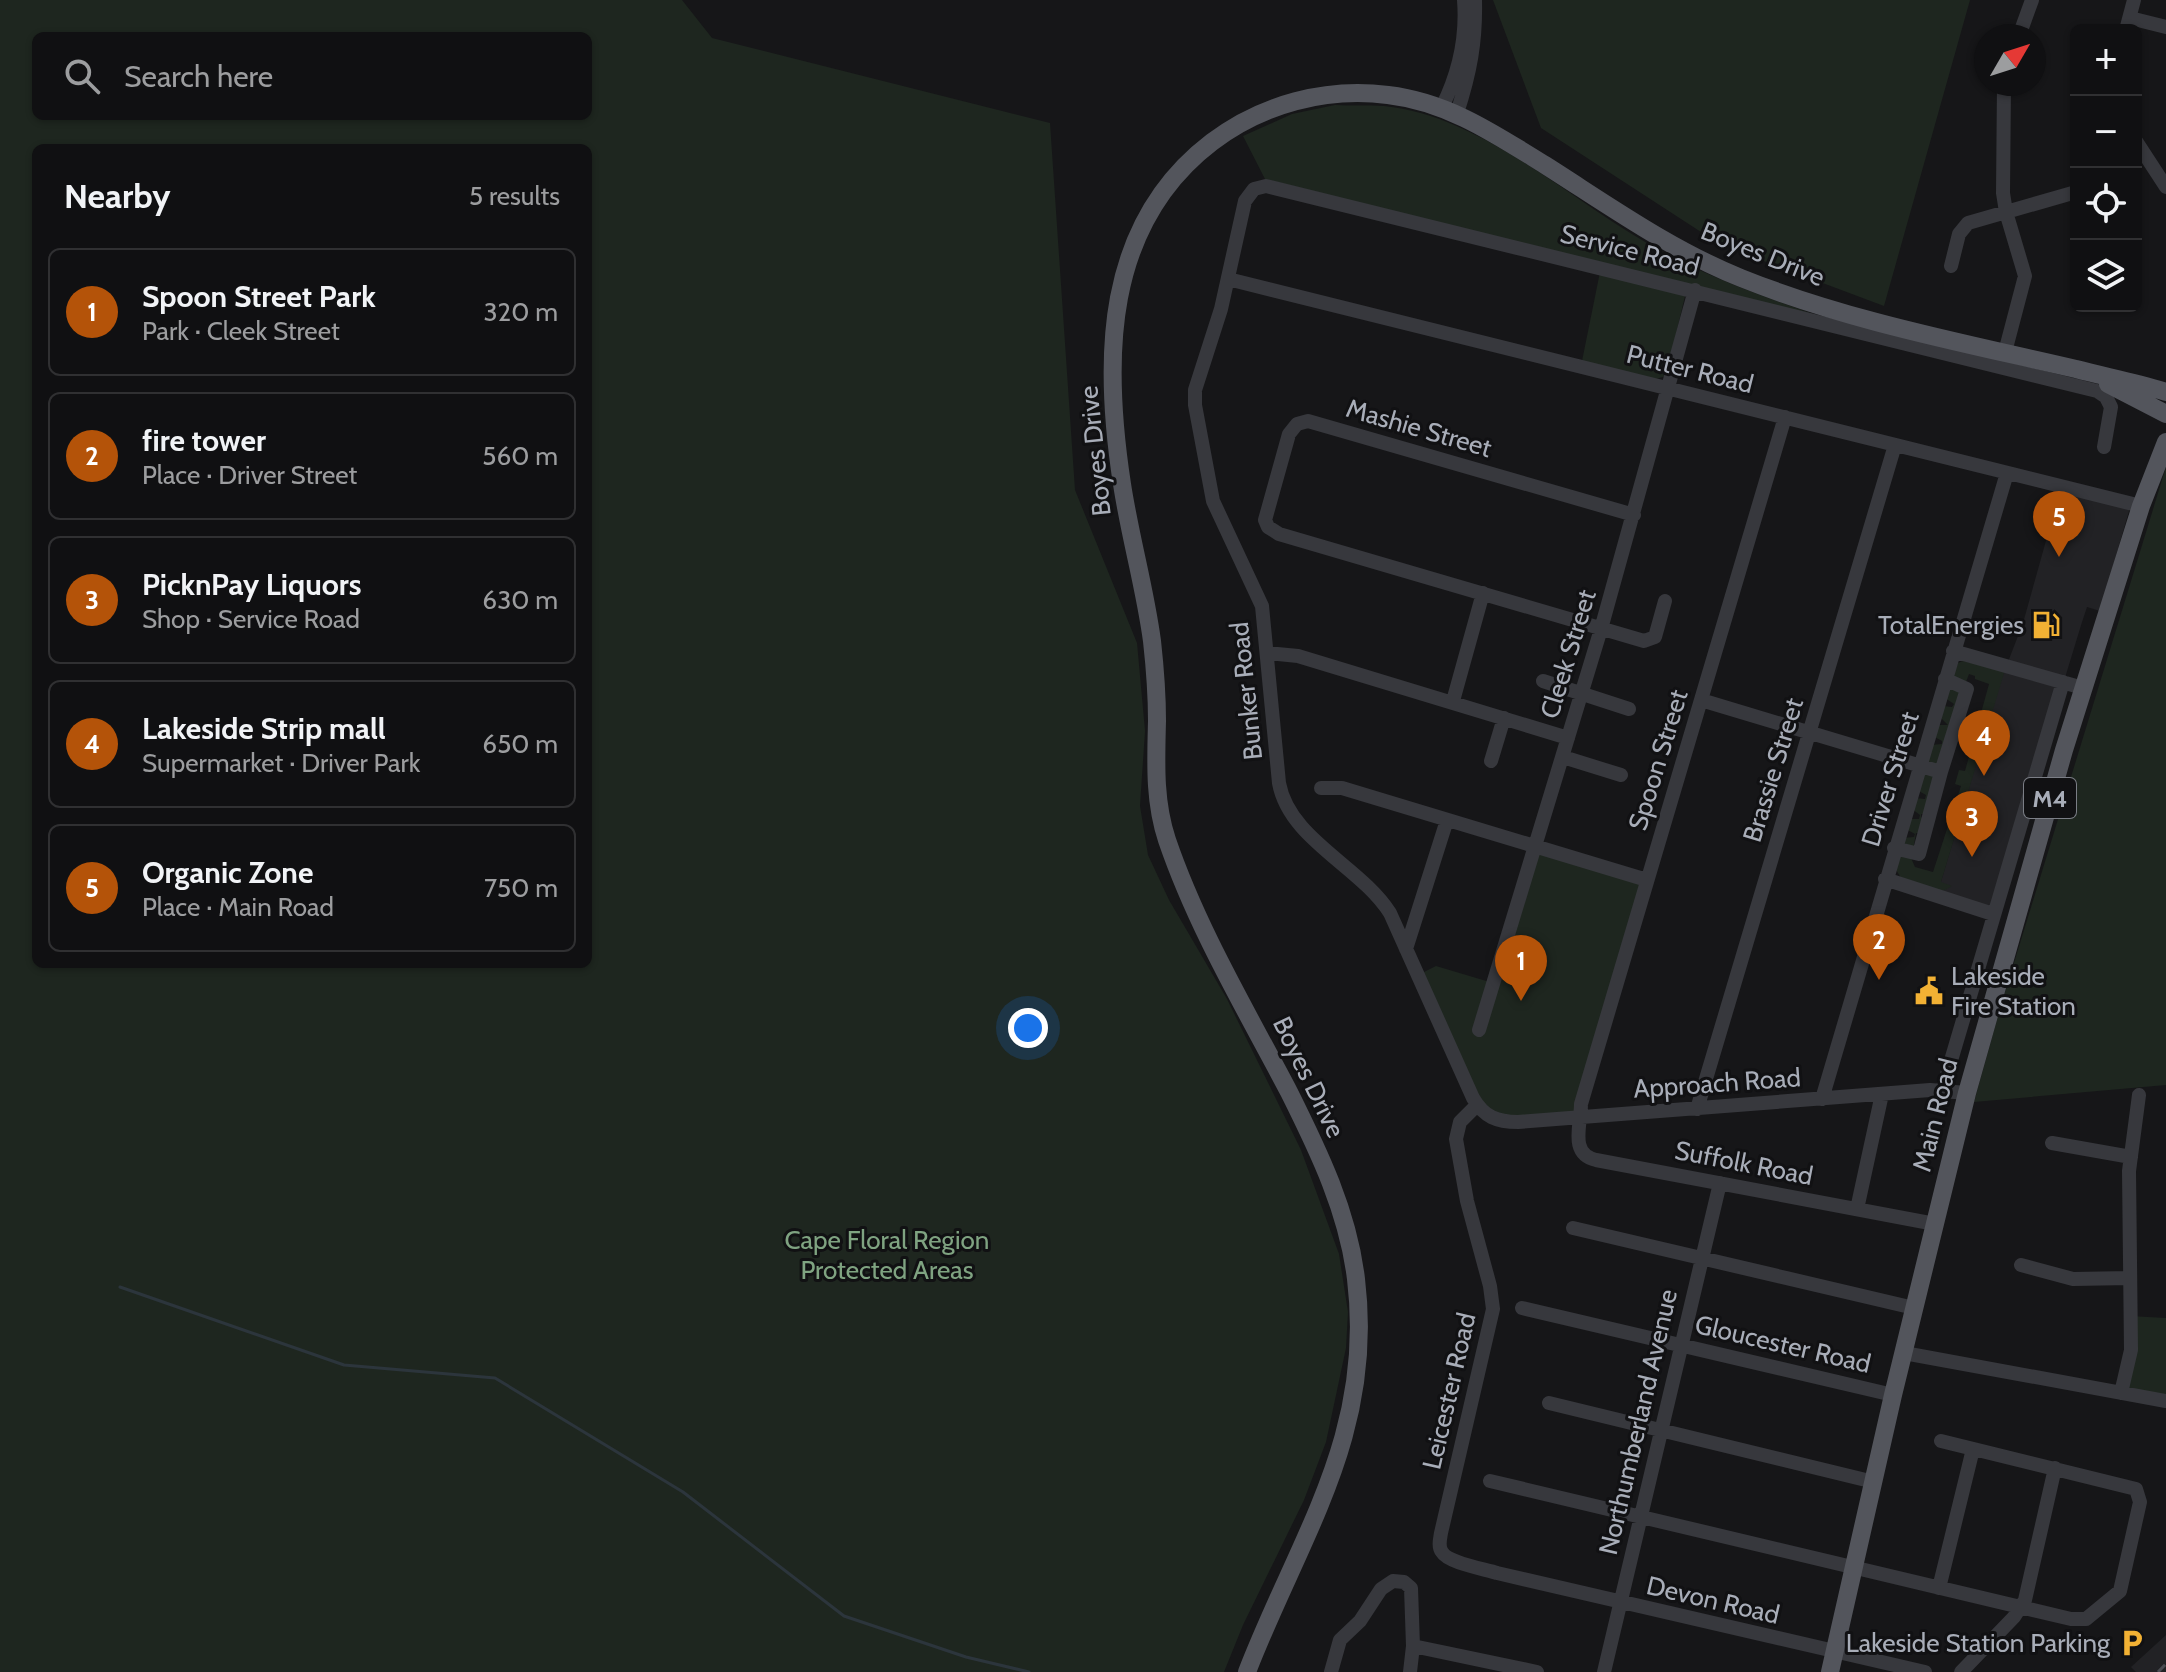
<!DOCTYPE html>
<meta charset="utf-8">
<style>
body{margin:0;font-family:Cabin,sans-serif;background:#1e1e20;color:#f1f3f6}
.controls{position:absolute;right:24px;top:24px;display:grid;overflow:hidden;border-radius:12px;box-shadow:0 2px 6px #0004}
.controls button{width:72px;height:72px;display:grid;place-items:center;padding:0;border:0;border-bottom:2px solid #303032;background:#101012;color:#f1f3f6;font:40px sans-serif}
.compass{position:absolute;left:1974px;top:24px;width:72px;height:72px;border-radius:50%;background:#101012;box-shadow:0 2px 6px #0004;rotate:51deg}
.you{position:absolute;left:1028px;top:1028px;width:28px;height:28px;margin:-20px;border:6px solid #fff;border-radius:50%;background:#1a73e8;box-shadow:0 0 0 12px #1a73e833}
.badge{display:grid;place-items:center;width:52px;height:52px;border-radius:50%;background:#b45309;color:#fff;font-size:26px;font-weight:700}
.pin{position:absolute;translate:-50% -66px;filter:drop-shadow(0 2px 4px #0008)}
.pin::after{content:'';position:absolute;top:42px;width:28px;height:24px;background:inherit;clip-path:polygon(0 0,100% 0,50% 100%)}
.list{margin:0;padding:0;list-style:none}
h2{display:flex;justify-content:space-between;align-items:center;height:104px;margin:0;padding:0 32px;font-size:34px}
h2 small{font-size:26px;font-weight:400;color:#9c9d9f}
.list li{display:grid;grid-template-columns:52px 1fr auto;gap:24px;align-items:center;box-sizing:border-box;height:128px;margin:0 16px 16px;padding:0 16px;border:2px solid #303032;border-radius:12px}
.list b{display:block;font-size:30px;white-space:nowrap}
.list p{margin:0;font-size:26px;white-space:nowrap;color:#9c9d9f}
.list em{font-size:26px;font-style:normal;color:#9c9d9f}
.icon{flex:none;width:44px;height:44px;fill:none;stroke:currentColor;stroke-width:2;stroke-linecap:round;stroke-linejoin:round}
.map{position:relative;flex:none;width:2166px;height:1672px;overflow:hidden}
.search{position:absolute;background:#101012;box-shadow:0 2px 6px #0004;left:32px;top:32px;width:560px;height:88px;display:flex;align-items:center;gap:20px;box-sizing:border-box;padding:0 28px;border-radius:12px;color:#9c9d9f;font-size:30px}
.panel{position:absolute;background:#101012;box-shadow:0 2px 6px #0004;left:32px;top:144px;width:560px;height:824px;border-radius:12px}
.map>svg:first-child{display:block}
.built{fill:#222225}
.green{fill:#1e261f;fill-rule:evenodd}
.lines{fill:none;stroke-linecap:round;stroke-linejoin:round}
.stream{stroke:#2c353c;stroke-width:3}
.minor{stroke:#37383d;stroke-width:14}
.major{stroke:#53555c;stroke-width:18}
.rail{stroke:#4a4c52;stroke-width:3;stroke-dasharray:10 8;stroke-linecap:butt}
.labels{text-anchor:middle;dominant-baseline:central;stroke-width:6;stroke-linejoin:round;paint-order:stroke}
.shield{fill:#111113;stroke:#7b7e86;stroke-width:2}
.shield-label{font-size:24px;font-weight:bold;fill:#a8adb8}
.street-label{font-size:26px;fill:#a8adb8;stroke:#111113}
.poi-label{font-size:26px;fill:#a8adb8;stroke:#111113;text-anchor:end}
.park-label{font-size:26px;fill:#7fa381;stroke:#111113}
</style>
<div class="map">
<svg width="2166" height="1672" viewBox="0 0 2166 1672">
<rect width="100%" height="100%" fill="#161618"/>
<path class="built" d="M2061,487L2131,504L2100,611L2087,607L2082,622L1993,914L1937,895L2001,680L2023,623Z
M2166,1635V1672H2136L2131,1667Z"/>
<path class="green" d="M0,0H682L712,38L1050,123L1075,490L1137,643L1145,731L1140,806L1148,855L1169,900L1227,999L1301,1150L1339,1254L1348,1312L1346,1348L1326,1442L1304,1500L1243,1625L1224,1672H0ZM36,36H588V116H36ZM36,148H588V964H36Z
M1493,0H1970L1884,306L1721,245L1541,128Z
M1335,105C1351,106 1368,105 1384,106C1485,116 1576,206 1663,252C1720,283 1783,303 1844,325L1265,179L1243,136L1292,114Z
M1600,272L1685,296L1666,376L1656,379L1582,361Z
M2166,467V1085L1974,1102L2002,1002Z
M1963,661L2005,670L1941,882L1952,886L1943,891L1901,878L1895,868L1899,854L1911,858L1915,867L1933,872L1961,786L1955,784L1959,770L1965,771L1989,684L1975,679V676L1969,674L1966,682L1951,679L1958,663Z
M1948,687L1961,690L1946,747L1935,766L1926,760L1931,745L1942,744V741L1933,736L1936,725H1948L1939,716L1943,706L1952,707L1954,704L1945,698Z
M1933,772L1935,788L1928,794L1927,814H1921V817L1925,821L1920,833H1916L1913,850L1900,848L1903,838L1914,837L1915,834L1906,829L1909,819H1919L1920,815L1912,809L1915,798L1925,799L1926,795L1917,790L1923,773Z
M1535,847L1647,880L1581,1117L1487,1116L1418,975L1436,966L1493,983Z
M2130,1316L2166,1318V1401L2121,1393Z"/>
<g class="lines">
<path class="stream" d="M120,1287L344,1365L495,1378L683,1492L844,1616L966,1657L1029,1672"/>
<path class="minor" d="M2130,18L2166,27
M2126,30L2134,0
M2019,36L2032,0
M2004,84L2003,193L2006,212L2025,276L2005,352
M1442,107C1459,73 1467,38 1464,0
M1457,113C1470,73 1476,42 1475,0
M2136,141L2166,187
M1951,266L1959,234L1968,223L2076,192
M1228,279L2141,506
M1785,417L1581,1104C1581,1125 1569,1154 1596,1160L1935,1224
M1634,515L1308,421L1297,424L1289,434L1265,520L1268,527L1279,534L1644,641L1655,637L1665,601
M1953,651L2083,688
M1268,653L1298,656L1568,738
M1543,681L1629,709
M1701,700L1941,772L1967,689L1945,679
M1453,701L1483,593
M1563,757L1621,775
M1491,761L1504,718
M1321,788H1342L1647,880
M1894,848L1919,854L1941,772
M1885,879L1993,914
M1406,949L1447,820
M1479,1030L1601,629L1695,290
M1942,1091L2063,682
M1967,1093L1930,1090L1518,1122C1497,1122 1484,1117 1473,1098L1390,913C1360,866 1289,839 1279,783L1262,606L1213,501L1195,405V390L1221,309L1245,201L1254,189L1266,186L2097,391L2106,397L2111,407L2104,447
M1822,1099L2007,473
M1477,1105L1460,1122L1456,1139L1467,1201L1490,1286L1493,1309L1441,1533C1440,1539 1438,1547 1442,1552C1448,1563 1485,1569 1497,1573L1925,1672
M1697,1109L1895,445
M2052,1143L2131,1157
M1857,1209L1882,1094
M1573,1228L1914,1308
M2021,1265L2073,1279L2130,1278
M1522,1308L1893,1395
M1904,1353L2166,1401
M2121,1393L2131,1350L2129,1171L2139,1095
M1549,1403L1874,1482
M1490,1481L2071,1619H2086L2120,1591L2140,1502L2136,1489L1941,1441
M1939,1588L1973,1449
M1413,1646L1537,1672
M1331,1672L1340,1640L1360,1621L1381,1589L1393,1581L1404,1582L1411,1588L1413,1646L1410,1672
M1604,1672L1720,1183
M1961,1672L2014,1617L2025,1600L2055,1468"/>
<path class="major" d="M2108,384L2166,414
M1247,1672C1300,1535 1375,1435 1356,1279C1348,1212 1319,1152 1289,1092C1246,1010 1197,928 1167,840C1154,801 1156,762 1157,721C1157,694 1155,668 1152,641C1145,588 1130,537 1122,484C1103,360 1103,225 1212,142C1262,104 1326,87 1388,95C1448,102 1495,134 1545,165C1608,205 1671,250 1741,278C1848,321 1964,343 2076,369C2106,377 2136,382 2166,392
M1830,1672L1893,1395L1967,1093L2064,750L2141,506L2166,442"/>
<path class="rail" d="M2158,1672L2166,1664"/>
</g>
<defs>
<symbol id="fuel-bare" viewBox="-9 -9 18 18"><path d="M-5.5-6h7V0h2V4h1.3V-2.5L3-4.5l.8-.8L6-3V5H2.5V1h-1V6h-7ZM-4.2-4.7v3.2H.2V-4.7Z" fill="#f2b134" stroke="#111113" stroke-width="2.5" paint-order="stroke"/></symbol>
<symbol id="civic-bare" viewBox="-9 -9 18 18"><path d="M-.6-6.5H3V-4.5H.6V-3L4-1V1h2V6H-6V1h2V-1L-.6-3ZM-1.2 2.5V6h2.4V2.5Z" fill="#f2b134" stroke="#111113" stroke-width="2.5" paint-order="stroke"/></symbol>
<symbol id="parking-bare" viewBox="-9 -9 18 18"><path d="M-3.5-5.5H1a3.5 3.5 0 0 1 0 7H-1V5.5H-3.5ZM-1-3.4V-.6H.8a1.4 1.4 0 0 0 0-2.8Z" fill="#f2b134" stroke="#111113" stroke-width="2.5" paint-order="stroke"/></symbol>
</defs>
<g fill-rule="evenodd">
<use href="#fuel-bare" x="2026" y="605" width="40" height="40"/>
<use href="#civic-bare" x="1909" y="971" width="40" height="40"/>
<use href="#parking-bare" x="2112" y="1623" width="40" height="40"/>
</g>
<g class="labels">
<rect class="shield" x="2024" y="778" width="52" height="40" rx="6"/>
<g class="shield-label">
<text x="2050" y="798">M4</text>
</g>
<g class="street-label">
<text transform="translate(1630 250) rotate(14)">Service Road</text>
<text transform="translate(1763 254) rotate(22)">Boyes Drive</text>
<text transform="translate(1690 369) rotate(14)">Putter Road</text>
<text transform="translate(1419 428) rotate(16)">Mashie Street</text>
<text transform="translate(1095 451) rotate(-96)">Boyes Drive</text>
<text transform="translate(1568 654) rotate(-73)">Cleek Street</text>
<text transform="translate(1246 691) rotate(-96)">Bunker Road</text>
<text transform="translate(1658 760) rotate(-73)">Spoon Street</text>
<text transform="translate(1773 770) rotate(-73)">Brassie Street</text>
<text transform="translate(1890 779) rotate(-73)">Driver Street</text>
<text transform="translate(1309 1077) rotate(64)">Boyes Drive</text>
<text transform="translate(1717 1083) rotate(-4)">Approach Road</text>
<text transform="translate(1935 1115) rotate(-76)">Main Road</text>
<text transform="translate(1744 1163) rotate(11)">Suffolk Road</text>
<text transform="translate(1783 1344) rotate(13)">Gloucester Road</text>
<text transform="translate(1449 1391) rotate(-77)">Leicester Road</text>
<text transform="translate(1638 1422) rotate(-77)">Northumberland Avenue</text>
<text transform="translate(1713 1600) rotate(13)">Devon Road</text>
</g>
<g class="poi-label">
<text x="2024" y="625">TotalEnergies</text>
<text x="1951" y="976" text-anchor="start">Lakeside<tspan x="1951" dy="30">Fire Station</tspan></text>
<text x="2110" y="1643">Lakeside Station Parking</text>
</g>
<g class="park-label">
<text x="887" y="1240">Cape Floral Region<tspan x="887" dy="30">Protected Areas</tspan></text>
</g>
</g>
</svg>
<div class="controls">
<button>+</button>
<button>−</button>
<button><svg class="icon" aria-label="locate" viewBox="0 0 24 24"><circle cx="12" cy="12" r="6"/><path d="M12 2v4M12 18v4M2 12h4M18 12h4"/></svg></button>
<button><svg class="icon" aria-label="layers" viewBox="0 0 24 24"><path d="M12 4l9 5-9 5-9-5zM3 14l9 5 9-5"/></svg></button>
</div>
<svg class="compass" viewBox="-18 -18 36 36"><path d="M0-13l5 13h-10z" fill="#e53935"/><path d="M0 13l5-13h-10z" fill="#9c9d9f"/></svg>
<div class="you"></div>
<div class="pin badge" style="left:1521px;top:1001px">1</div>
<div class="pin badge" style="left:1879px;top:980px">2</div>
<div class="pin badge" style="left:1972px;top:857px">3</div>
<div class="pin badge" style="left:1984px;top:776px">4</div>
<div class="pin badge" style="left:2059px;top:557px">5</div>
<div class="search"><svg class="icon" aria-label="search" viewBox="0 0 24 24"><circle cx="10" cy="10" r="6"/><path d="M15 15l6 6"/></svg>Search here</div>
<section class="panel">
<h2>Nearby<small>5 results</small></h2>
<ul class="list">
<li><span class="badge">1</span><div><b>Spoon Street Park</b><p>Park · Cleek Street</p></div><em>320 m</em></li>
<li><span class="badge">2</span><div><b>fire tower</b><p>Place · Driver Street</p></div><em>560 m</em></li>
<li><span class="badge">3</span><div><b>PicknPay Liquors</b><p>Shop · Service Road</p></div><em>630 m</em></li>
<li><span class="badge">4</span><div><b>Lakeside Strip mall</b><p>Supermarket · Driver Park</p></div><em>650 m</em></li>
<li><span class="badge">5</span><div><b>Organic Zone</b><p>Place · Main Road</p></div><em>750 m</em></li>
</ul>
</section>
</div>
